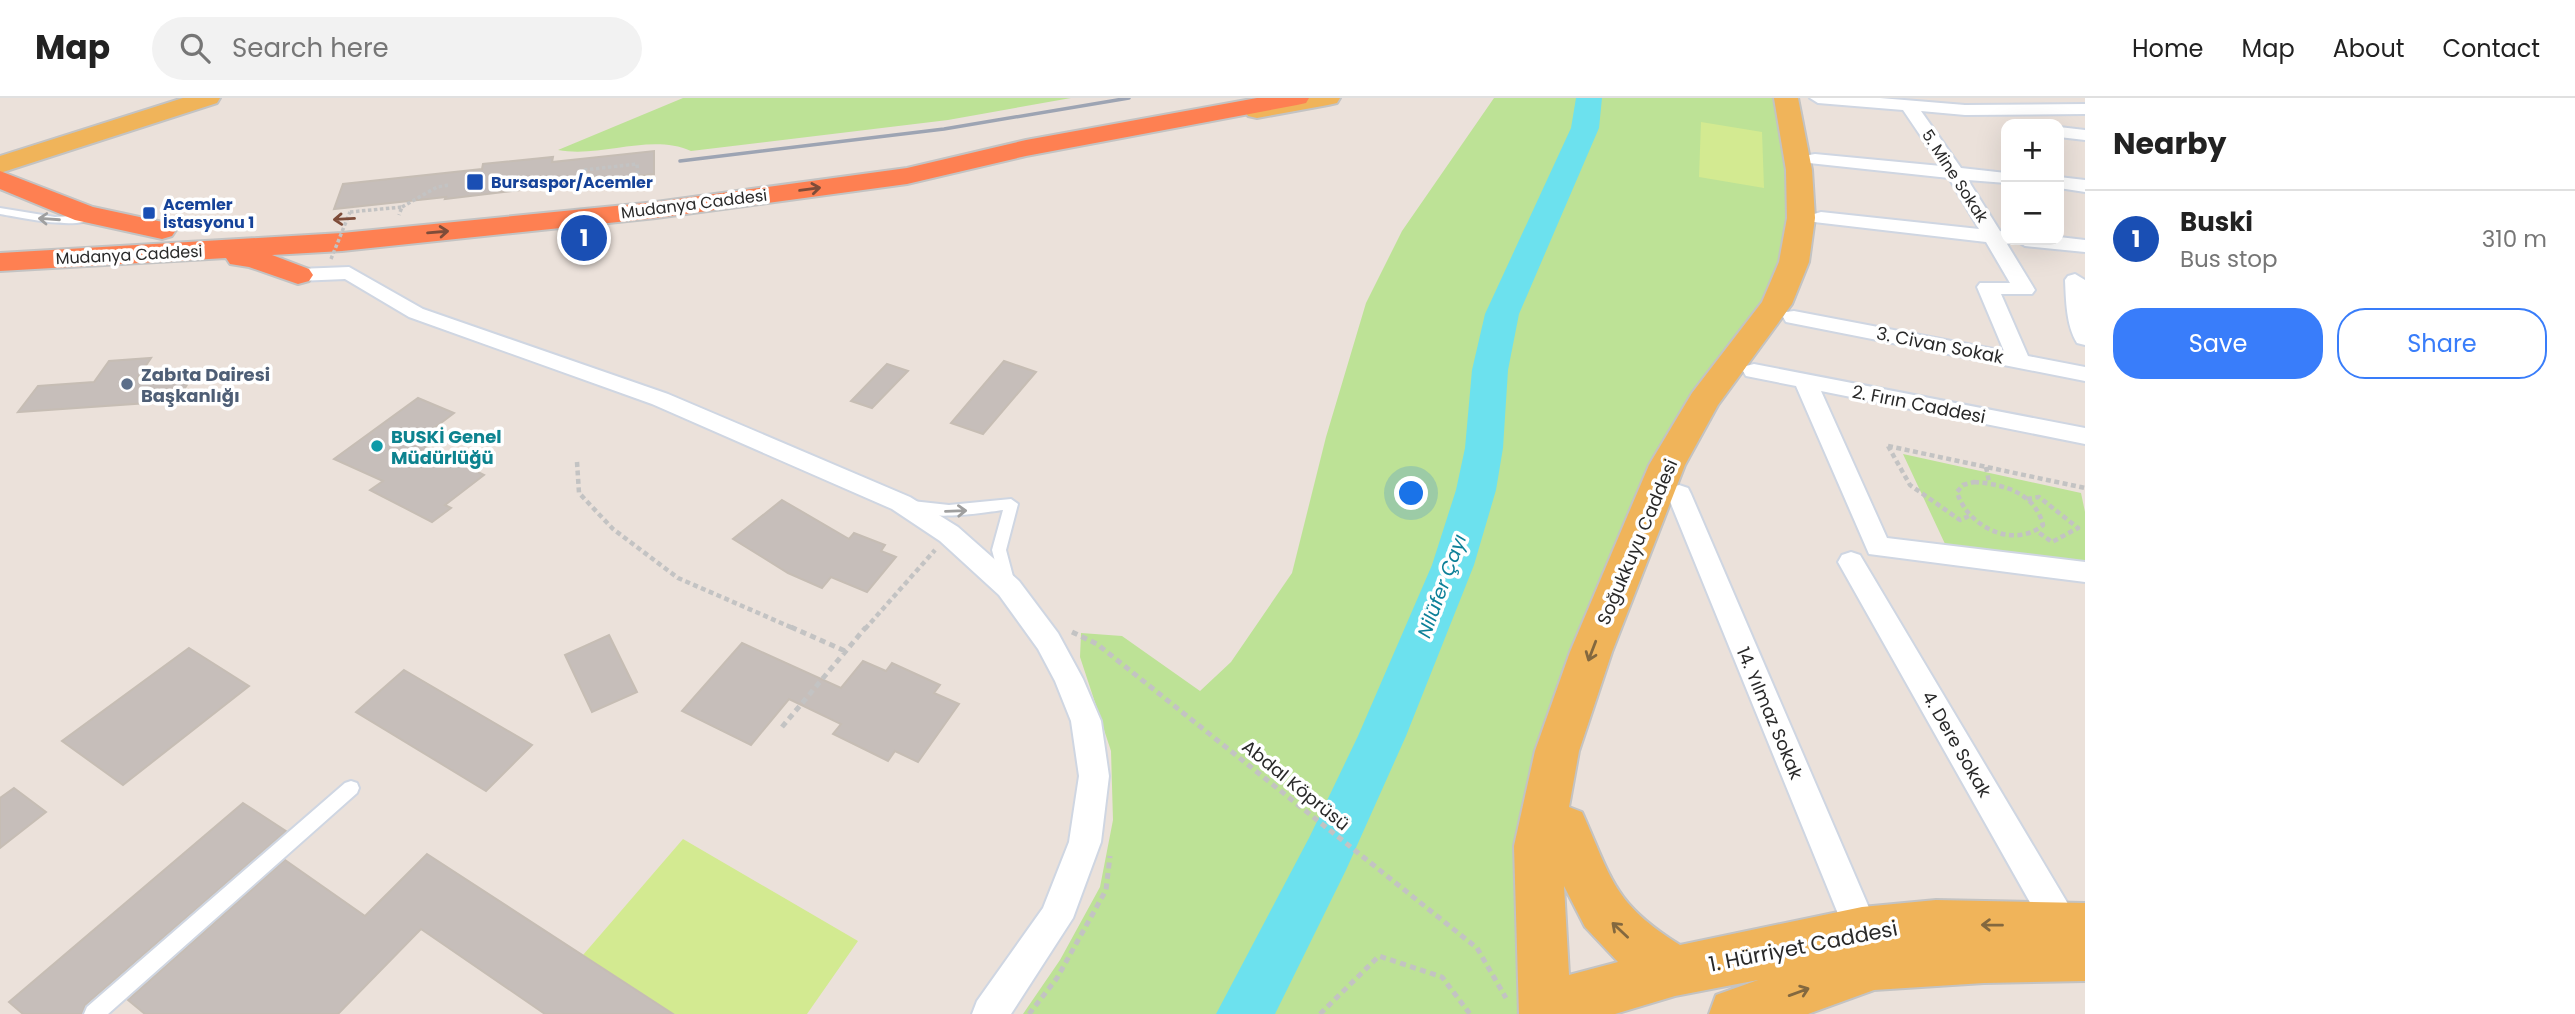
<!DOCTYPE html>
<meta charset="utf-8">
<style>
body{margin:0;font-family:Poppins,sans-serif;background:#f2f2f2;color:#222}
.controls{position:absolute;right:21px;top:21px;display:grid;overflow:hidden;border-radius:14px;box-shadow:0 7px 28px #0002}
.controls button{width:63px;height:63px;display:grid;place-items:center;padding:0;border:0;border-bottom:2px solid #e0e0e0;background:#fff;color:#222;font:35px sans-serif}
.you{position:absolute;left:1412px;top:396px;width:24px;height:24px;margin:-18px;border:5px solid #fff;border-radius:50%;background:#1a73e8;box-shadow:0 0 0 10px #1a73e833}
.badge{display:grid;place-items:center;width:46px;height:46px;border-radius:50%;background:#397dfa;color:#fff;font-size:23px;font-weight:700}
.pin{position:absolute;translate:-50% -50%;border:4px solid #fff;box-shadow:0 2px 7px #0006}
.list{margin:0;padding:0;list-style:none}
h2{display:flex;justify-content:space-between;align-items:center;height:91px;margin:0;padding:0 28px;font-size:30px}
h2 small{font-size:23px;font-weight:400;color:#767676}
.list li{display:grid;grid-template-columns:46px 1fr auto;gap:21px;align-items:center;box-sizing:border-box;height:98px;padding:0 28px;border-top:2px solid #e0e0e0}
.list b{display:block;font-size:26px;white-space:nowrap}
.list p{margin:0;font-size:23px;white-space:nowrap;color:#767676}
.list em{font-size:23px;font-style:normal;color:#767676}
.actions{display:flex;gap:14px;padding:21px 28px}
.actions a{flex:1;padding:16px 0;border:2px solid #397dfa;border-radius:28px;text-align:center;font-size:24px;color:#397dfa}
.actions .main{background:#397dfa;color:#fff}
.icon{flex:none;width:38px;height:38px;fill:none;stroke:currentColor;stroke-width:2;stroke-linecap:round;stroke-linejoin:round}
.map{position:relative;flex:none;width:2085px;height:916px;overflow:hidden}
header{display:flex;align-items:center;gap:42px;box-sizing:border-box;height:98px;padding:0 35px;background:#fff;border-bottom:2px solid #e0e0e0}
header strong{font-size:33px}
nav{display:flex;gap:38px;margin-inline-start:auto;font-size:24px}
.search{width:490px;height:63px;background:#f2f2f2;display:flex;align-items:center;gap:18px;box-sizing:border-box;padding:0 24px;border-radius:38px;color:#767676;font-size:26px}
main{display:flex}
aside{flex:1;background:#fff}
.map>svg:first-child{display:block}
.green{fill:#bde296}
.pitch{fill:#d3ea91}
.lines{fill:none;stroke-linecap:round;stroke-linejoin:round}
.river{fill:#6ce1ee;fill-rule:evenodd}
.building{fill:#c6beba;stroke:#c6bdb4;stroke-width:2}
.lane-casing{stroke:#cfd6e2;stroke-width:4}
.street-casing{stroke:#cfd6e2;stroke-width:4}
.primary-casing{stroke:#c3c3c3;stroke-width:4}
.highway-casing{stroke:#c3c3c3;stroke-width:4}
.path-far2{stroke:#c3c3c3;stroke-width:3.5;stroke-dasharray:3.5 2.5;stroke-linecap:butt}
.path-far1{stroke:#c3c3c3;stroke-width:4.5;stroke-dasharray:5 3.5;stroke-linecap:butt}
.path{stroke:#c3c3c3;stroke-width:5;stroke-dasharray:6 4.5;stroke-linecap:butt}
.lane{fill:#fff;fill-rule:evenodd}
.street{fill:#fff;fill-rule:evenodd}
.primary{fill:#f0b45a;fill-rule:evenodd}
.highway{fill:#fe8052;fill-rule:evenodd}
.rail{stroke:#9da4b3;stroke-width:3.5}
.path-bridge{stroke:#c3c3c3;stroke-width:3.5;stroke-dasharray:3.5 2.5;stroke-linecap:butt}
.oneway{stroke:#7e4c39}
.oneway2{stroke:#9f9f9f}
.oneway3{stroke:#83683f}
.transit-dot{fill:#1a4fb4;stroke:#fff;stroke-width:2.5}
.service-dot{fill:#5c6f8a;stroke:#fff;stroke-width:2.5}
.culture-dot{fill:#0f9aa8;stroke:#fff;stroke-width:2.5}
.labels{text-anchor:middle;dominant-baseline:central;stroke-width:7;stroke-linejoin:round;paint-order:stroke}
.far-street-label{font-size:16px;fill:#292929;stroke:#fff}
.far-transit-label{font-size:16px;font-weight:bold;fill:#164399;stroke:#fff;text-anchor:start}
.street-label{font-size:18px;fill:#292929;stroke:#fff}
.service-label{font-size:18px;font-weight:bold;fill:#4e5e75;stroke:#fff;text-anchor:start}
.culture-label{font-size:18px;font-weight:bold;fill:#0d838f;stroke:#fff;text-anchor:start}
.water-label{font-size:19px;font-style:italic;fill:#0d8098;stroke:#fff}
.near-street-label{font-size:21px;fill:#292929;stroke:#fff}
</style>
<header>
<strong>Map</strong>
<div class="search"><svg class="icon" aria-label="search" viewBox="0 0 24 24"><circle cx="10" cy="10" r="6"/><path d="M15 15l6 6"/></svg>Search here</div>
<nav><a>Home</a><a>Map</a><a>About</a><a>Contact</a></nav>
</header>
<main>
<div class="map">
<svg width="2085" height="916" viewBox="0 0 2085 916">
<rect width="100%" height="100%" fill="#ebe1da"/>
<path class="green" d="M683,0H1071L948,22L691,53C650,35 602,60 558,52Z
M1494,0H1780L1792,96L1779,191L1613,461L1526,916H1023L1060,862L1100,789L1113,722L1111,653L1080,559L1081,535L1122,538L1200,593L1231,564L1292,475L1326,339L1366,205L1402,133Z
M1903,356L2081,395L2085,414V467L1946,448Z"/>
<path class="pitch" d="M1701,24L1762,34L1764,90L1699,79Z
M683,741L858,843L807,916H673L583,857Z"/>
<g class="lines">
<path class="river" d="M1576,0H1602L1599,30L1519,216L1508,272L1503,350L1496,392L1474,467L1406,638L1346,772L1275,916H1216L1310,738L1358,638L1432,467L1456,392L1465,350L1472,272L1485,216L1571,30Z"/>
</g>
<path class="building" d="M654,53V76L445,101L446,99L334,111L343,86L482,71L483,66L553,59L552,64Z
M151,260L137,281L193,277L177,303L18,314L38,288L94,284L109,263Z
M1004,263L1036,274L983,336L951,325Z
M887,266L908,273L872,310L851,303Z
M418,300L454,315L416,344L484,377L445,407L451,410L432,424L370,392L383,383L334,361Z
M782,402L849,441L854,435L885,447L881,453L896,459L867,494L831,479L822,490L788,475L733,441Z
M609,537L637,594L592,614L565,557Z
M742,545L841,590L863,563L886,573L892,565L940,587L934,595L959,606L918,664L895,653L888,663L866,652L833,636L841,626L789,601L751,647L682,613Z
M189,550L249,588L123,687L62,643Z
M404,572L532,647L486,693L356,614Z
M14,690L46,714L0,750V700Z
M243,705L286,733L85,907L82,916H23L9,904Z
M427,756L673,916H545L421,831L338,916H145L128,902L285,762L365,818Z"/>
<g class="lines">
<defs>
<path id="lane" d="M0,110L55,119L90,117L95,120C76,132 23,120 0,116Z
M1011,401L1018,406L1006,452L1015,486L1013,490H1003L1001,486L992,452L1003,412C981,415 921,425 905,408L912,403L949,407Z
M351,683L357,685L359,690L357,695L108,916H84L87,909L345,685Z"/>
<path id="street" d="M1810,0H1880L1965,7L2085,6V16L1965,17L1921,13L1961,70L2006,75V85L1968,82L2000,133L2006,134V142H2015L2007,146L2035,192L2032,196H2001L2028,258L2085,269V283L1786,224L1783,219L1786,214L1794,213L2004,253L1977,189L1980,185H2010L1986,144L1814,124L1811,120L1814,116L1821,114L1979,131L1949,80L1809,65L1806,61L1809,57L1815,56L1941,68L1903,12L1818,5Z
M2059,29L2085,32V42L2059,39Z
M2059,79L2085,82V94L2059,90Z
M2059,139L2085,142V154L2025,148L2015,142H2059Z
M349,169L423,211L668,296L910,399L958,429L1019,483L1058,535L1083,581L1101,623L1109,678L1101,744L1073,820L1011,916H972L977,903L1043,810L1069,744L1079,678L1071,623L1055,583L1038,551L999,497L940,443L892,411L652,306L409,219L345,181L298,183L291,181L288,177L291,173L298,171Z
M2075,176L2085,182V247L2077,245C2066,227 2066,202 2065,182L2068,178Z
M1754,266L2085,330V346L1821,293L1887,440L2085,464V484L1869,456L1796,288L1746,278L1743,273L1746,268Z
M1679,387L1688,390L1691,396L1879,833L1874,845L1862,849L1850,845L1845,833L1667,396L1670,390Z
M1851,454L1860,457L2074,816L2079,828L2074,840L2062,844L2050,840L1838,464L1842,457Z"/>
<path id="primary" d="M183,0H220L217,5L0,75V58Z
M1288,0H1340L1337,5L1328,7L1257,20L1248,18L1245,13L1248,8Z
M1774,0H1798L1812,72L1815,120L1809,164L1792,206L1718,307L1685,367L1612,554L1579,653L1569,709L1582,714C1612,781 1613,805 1680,847L1862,809L1936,802L2085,805V883L1984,885L1874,892L1808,916H1709L1716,897L1758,882L1675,898L1615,916H1519L1514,748L1535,653L1570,554L1649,367L1692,295L1762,204L1779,164L1787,120L1786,72ZM1564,788L1585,829L1618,864L1569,877Z"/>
<path id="highway" d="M1257,0H1309L1306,5L1297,7L1026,58L907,86L656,120L342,153L272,157L309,171L313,177L309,183L298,186L249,169L230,166L226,160L0,173V155L342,135L656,104L907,70L1026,42Z
M0,73L93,109L172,126L176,132L172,138L162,141L75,122L0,91Z"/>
</defs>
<use href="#lane" class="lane-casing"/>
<use href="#street" class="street-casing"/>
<use href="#primary" class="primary-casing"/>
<use href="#highway" class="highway-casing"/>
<path class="path-far2" d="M584,72L637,66L639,91
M402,109L437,89L449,87
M350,114L402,109L399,117"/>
<path class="path-far1" d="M1888,348L2085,390
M1888,348L1910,387L1960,422L1969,418
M577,364L579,395L613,431L678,480L795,531
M1986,369L1989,384
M1974,384C2004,386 2035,395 2043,427C2013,452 1967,428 1957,394L1963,387Z
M2027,401L2039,399L2078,430L2052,444L2038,434
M865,531L935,452"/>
<path class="path" d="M791,529L845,553
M1072,534L1097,546L1477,850L1506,900
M782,629L866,529
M1029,916L1057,880L1106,792L1110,758
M1320,916L1379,858L1442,879L1470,916"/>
<use href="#lane" class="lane"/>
<use href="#street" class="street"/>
<use href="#primary" class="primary"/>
<use href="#highway" class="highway"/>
<path class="rail" d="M680,63L944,31L1129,0"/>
<path class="path-bridge" d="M331,161L350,114"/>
</g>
<defs><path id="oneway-shaft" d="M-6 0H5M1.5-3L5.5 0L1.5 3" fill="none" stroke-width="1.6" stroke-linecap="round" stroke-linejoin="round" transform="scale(1.75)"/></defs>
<g class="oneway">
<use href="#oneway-shaft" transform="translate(810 91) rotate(-8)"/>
<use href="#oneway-shaft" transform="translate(344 121) rotate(177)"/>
<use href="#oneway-shaft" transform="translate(438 134) rotate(-5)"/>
</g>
<g class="oneway2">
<use href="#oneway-shaft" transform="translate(49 121) rotate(-176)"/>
<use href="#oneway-shaft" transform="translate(956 413) rotate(-2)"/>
</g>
<g class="oneway3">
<use href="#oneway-shaft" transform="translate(1592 553) rotate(111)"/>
<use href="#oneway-shaft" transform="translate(1992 827) rotate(-179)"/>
<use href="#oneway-shaft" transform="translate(1620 832) rotate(-137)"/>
<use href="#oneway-shaft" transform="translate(1799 894) rotate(-20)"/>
</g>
<g class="transit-dot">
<rect x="466" y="75" width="18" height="18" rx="3.5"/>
<rect x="142" y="108" width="14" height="14" rx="3.5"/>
</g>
<circle class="service-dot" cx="127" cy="286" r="7"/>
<circle class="culture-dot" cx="377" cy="348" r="7"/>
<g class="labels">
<g class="far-street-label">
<text transform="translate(1955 78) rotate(57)">5. Mine Sokak</text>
<text transform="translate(694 106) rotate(-7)">Mudanya Caddesi</text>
<text transform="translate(129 157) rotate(-3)">Mudanya Caddesi</text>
</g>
<g class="far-transit-label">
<text x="491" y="84">Bursaspor/Acemler</text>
<text x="163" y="106">Acemler<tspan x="163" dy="18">İstasyonu 1</tspan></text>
</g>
<g class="street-label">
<text transform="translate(1940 247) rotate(11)">3. Civan Sokak</text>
<text transform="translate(1919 306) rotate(11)">2. Fırın Caddesi</text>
<text transform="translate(1637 444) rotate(-67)">Soğukkuyu Caddesi</text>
<text transform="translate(1770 615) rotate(67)">14. Yılmaz Sokak</text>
<text transform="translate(1957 646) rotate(60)">4. Dere Sokak</text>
<text transform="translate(1296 687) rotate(39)">Abdal Köprüsü</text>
</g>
<g class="service-label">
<text x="141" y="276">Zabıta Dairesi<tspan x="141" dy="21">Başkanlığı</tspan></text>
</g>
<g class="culture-label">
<text x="391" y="338">BUSKİ Genel<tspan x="391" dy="21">Müdürlüğü</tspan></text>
</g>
<g class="water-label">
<text transform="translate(1442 488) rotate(-70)">Nilüfer Çayı</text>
</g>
<g class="near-street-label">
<text transform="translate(1803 848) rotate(-11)">1. Hürriyet Caddesi</text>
</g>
</g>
</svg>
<div class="controls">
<button>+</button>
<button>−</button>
</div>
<div class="you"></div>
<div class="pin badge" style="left:584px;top:140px;background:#1a4fb4">1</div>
</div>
<aside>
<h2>Nearby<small></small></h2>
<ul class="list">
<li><span class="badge" style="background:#1a4fb4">1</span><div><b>Buski</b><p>Bus stop</p></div><em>310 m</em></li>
</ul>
<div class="actions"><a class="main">Save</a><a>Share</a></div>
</aside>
</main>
